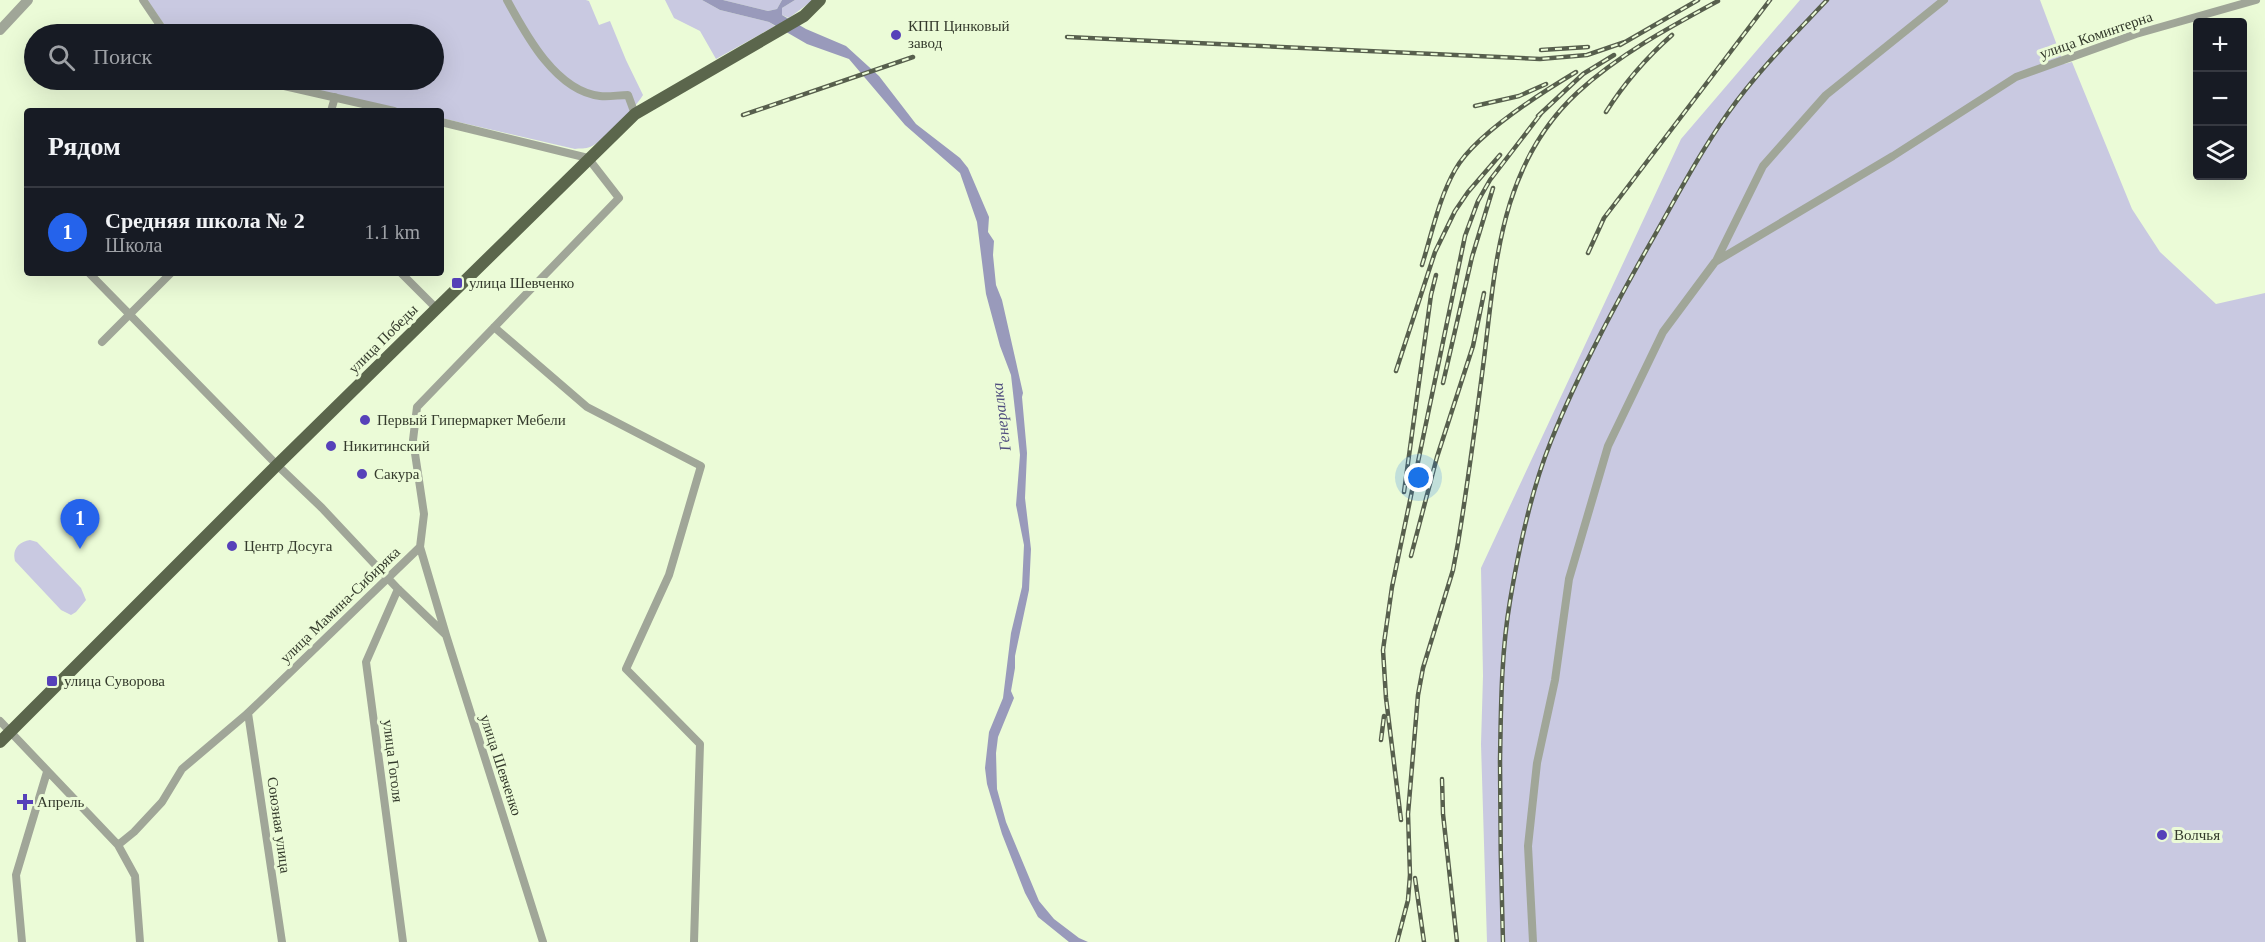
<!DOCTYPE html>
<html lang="ru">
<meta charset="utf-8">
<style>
body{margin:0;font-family:Georgia,serif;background:#242831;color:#f1f3f6}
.controls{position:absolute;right:18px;top:18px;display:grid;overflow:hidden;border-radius:6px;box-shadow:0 6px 24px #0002}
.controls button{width:54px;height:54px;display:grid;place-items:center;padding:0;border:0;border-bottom:2px solid #363941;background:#171b24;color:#f1f3f6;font:30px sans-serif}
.you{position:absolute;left:1419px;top:478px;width:21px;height:21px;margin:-15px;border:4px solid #fff;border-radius:50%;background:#1a73e8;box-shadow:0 0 0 9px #1a73e833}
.badge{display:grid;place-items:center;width:39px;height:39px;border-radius:50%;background:#2563eb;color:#fff;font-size:20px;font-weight:700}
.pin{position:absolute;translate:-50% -50px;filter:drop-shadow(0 2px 3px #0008)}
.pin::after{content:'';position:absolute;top:32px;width:21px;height:18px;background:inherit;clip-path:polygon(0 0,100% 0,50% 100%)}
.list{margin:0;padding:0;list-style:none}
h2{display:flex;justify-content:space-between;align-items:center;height:78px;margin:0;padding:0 24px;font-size:26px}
h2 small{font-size:20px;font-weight:400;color:#9ea1a6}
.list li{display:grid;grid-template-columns:39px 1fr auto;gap:18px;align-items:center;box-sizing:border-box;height:90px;padding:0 24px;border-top:2px solid #363941}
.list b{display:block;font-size:22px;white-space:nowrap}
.list p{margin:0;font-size:20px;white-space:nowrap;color:#9ea1a6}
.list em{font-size:20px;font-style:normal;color:#9ea1a6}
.icon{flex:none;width:33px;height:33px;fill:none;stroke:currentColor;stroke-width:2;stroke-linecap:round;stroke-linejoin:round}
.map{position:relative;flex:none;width:2265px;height:942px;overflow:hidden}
.search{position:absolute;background:#171b24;box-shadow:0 6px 24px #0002;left:24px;top:24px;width:420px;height:66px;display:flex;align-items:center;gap:15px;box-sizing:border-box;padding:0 21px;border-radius:33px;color:#9ea1a6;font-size:22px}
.panel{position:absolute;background:#171b24;box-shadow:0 6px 24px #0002;left:24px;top:108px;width:420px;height:168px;border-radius:6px}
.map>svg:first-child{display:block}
.green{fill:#c9c9e1}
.water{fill:#999abb}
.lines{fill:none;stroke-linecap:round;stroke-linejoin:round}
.minor{stroke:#a0a698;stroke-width:8}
.tertiary{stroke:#a0a698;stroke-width:10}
.primary{stroke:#5b664c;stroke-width:12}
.rail-casing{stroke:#575f4d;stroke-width:4.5}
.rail{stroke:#ebfbd7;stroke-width:2;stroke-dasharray:7;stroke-linecap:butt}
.poi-dot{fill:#5641b9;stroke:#ebfbd7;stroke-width:2}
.labels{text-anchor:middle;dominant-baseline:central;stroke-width:6;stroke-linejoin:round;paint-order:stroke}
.poi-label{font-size:15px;fill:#343a2c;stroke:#ebfbd7;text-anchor:start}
.street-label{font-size:15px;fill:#343a2c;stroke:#ebfbd7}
.water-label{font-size:16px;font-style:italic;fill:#504e7f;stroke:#ebfbd7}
</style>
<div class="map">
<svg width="2265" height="942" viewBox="0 0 2265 942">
<rect width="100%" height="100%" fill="#ebfbd7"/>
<path class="green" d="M147,0H586L589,1L599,25L610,21L626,60L643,95C635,108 604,142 590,147C586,149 579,148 575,149L441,118V111H410L272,80H434V34H171Z
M665,0H702L720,10L769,22L775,26L716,59L700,31L674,18Z
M723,0H782L777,9L768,11Z
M795,0H813L789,18L782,15V8Z
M1800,0H2040L2064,64L2072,62L2132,209L2160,252L2216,304L2265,293V942H1487L1481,744L1483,676L1481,568L1681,139Z
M30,540L37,542L81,588L86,600L76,612L71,615L61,610L15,561C12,550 18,542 30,540Z"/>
<path class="water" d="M702,0H723L768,11L777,9L782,0H795L782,8V15L806,29L846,46L879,76L916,124L960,158L968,168L989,217L988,232L994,241L993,255L996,285L1002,300L1023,393L1022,397L1027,453L1025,498L1031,549L1029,590L1015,656V668L1011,691L1014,698L998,737L996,753L997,789L1006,822L1039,901L1054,919L1079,938L1088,942H1069L1038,917L1025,893L1002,834L987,784L985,768L989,732L1003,698L1011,633L1022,587L1024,545L1016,505L1020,455L1011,375L1000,346L986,294L977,222L960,173L905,125L849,59L807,44L769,22L720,10Z"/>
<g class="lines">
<path class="minor" d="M143,0L166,34
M507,0C526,35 556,91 600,96C609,97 619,95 628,95L635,114
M258,80L394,111
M331,111L335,97
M1716,261L1763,166L1826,95L1944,0
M89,273L277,465L322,508L398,589L446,635L543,942
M401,273L436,308
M494,327L587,407L701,466L669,575L626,669L700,744L694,942
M102,342L171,273
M420,547L446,635
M398,589L366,662L403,942
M248,713L282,942
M0,721L118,845L135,876L140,942
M118,845L134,832L162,802L182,769L248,713L420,547L424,514L413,440L417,407L619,198L588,158L441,122
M22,942L16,875L47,772
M1533,942L1528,846L1537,763L1555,680L1569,579L1608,446L1663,332L1715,262L1893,156L2016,77L2136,34L2256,0"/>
<path class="tertiary" d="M0,30L28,0"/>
<path class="primary" d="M0,742L277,465L635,114L804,16L820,0"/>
<defs>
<path id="rail" d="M1067,37L1540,59L1587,55L1625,42
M1620,45L1698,0
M1541,50L1588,47
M1475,106L1519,96L1546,84
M1606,112C1625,82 1646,58 1672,35
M743,115L913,57
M1538,116L1583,74L1614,55
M1588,253L1604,218L1770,0
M1422,265C1432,233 1439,198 1455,170C1475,134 1541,93 1576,72
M1396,371L1435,252L1455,211L1468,192L1500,155
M1443,383L1472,257L1493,188
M1404,492L1431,295L1436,275
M1411,556L1437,457L1473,346L1484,293
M1381,740L1384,716
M1442,779L1443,814L1457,942
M1401,820L1386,698L1383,650L1392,587L1465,236L1478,201L1490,180L1543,111
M1415,878L1424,942
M1397,942L1408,900L1410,875L1408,814L1418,695L1423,668L1453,570L1458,543C1468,482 1476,421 1484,359C1496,262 1500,164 1578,92C1618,55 1670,27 1718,1
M1503,942C1501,882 1500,821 1500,761C1501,707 1501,654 1510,601C1519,547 1531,491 1551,441C1579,371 1619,298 1656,233C1679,192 1701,151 1728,113C1757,72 1793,36 1827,0"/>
</defs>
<use href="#rail" class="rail-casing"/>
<use href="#rail" class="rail"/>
</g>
<g class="poi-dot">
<circle cx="896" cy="35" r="6"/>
<rect x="451" y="277" width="12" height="12" rx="3"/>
<circle cx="365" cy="420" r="6"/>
<circle cx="331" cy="446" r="6"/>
<circle cx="362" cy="474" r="6"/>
<circle cx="232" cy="546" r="6"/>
<rect x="46" y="675" width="12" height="12" rx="3"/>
<path d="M22 793h6v6h6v6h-6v6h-6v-6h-6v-6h6z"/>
<circle cx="2162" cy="835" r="6"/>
</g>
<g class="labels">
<g class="poi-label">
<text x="908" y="26">КПП Цинковый<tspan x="908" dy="17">завод</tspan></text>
<text x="469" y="283">улица Шевченко</text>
<text x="377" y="420">Первый Гипермаркет Мебели</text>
<text x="343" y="446">Никитинский</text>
<text x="374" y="474">Сакура</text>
<text x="244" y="546">Центр Досуга</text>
<text x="64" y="681">улица Суворова</text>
<text x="37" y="802">Апрель</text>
<text x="2174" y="835">Волчья</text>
</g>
<g class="street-label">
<text transform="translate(2096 35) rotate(-19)">улица Коминтерна</text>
<text transform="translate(383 339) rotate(-45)">улица Победы</text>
<text transform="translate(340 605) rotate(-44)">улица Мамина-Сибиряка</text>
<text transform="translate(393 761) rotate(83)">улица Гоголя</text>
<text transform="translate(501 765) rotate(72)">улица Шевченко</text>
<text transform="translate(279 825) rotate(82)">Союзная улица</text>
</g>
<g class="water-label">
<text transform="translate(1001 417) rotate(-97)">Генералка</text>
</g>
</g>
</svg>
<div class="controls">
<button>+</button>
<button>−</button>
<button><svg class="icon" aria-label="layers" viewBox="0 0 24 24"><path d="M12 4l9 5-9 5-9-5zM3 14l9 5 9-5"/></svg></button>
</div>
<div class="you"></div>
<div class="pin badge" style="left:80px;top:549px">1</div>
<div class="search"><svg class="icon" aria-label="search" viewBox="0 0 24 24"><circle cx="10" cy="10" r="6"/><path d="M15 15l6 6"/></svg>Поиск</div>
<section class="panel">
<h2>Рядом<small></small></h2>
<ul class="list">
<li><span class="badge">1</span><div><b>Средняя школа № 2</b><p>Школа</p></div><em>1.1 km</em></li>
</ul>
</section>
</div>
